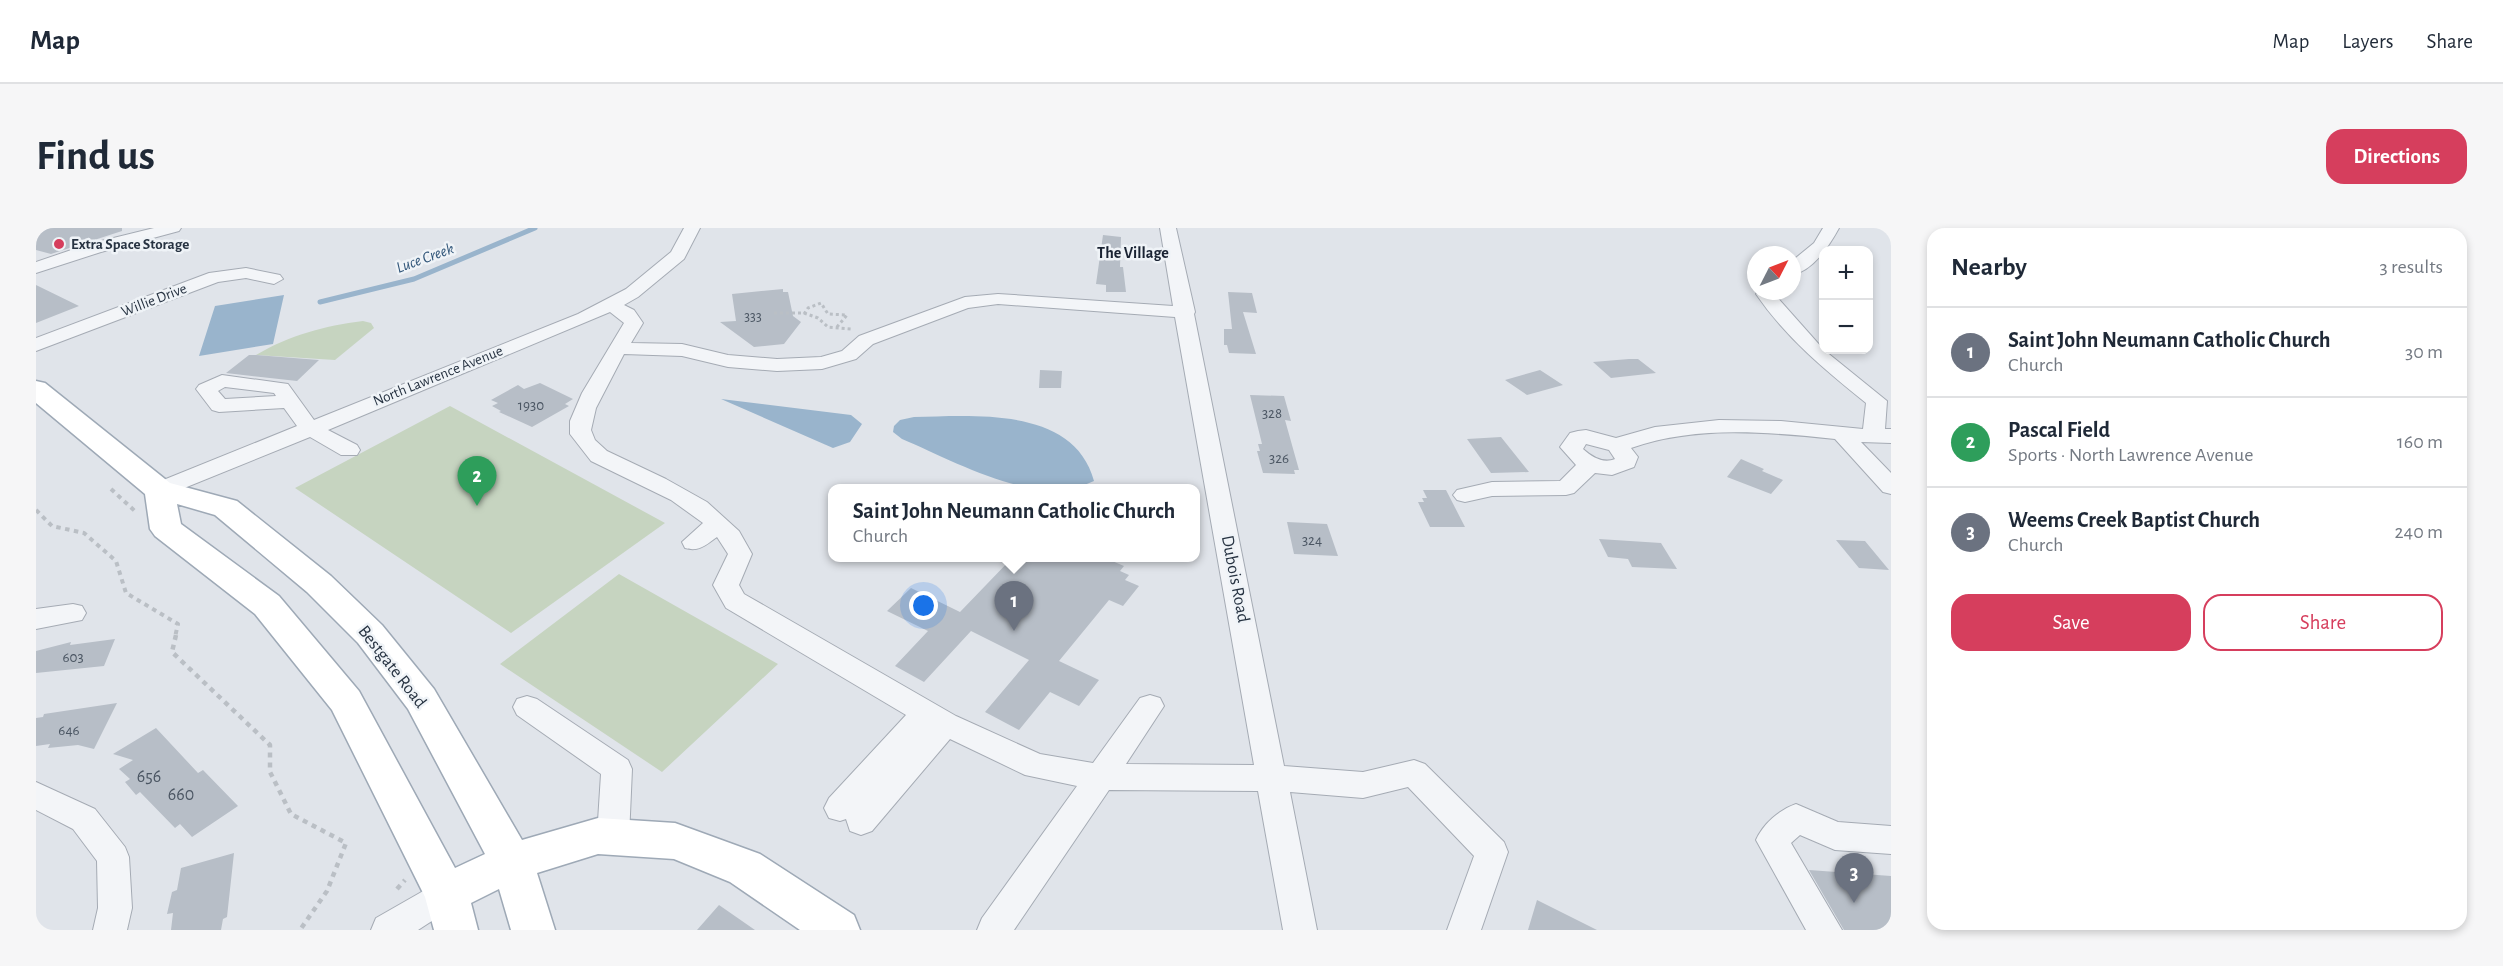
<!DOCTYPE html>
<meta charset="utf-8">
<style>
body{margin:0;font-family:"Alegreya Sans",sans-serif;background:#f6f6f7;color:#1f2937}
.controls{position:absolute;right:18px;top:18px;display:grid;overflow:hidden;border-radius:12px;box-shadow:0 3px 9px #0003}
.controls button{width:54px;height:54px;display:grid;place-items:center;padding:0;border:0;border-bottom:2px solid #e0e1e3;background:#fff;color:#1f2937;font:30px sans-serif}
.compass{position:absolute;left:1711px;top:18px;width:54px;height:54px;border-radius:50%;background:#fff;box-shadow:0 3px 9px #0003;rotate:48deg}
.you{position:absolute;left:888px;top:378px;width:21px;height:21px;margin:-15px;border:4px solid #fff;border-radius:50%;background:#1a73e8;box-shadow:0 0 0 9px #1a73e833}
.badge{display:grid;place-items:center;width:39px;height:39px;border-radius:50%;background:#d63e5d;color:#fff;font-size:20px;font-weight:700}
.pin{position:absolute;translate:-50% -50px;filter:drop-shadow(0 2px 3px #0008)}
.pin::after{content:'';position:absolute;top:32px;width:21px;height:18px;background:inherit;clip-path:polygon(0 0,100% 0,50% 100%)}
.popup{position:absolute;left:792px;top:256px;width:372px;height:78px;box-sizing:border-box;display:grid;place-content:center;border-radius:12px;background:#fff;filter:drop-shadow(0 2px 4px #0005);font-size:20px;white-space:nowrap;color:#747a83}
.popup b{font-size:22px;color:#1f2937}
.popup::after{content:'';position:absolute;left:50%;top:100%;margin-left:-12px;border:12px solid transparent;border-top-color:#fff}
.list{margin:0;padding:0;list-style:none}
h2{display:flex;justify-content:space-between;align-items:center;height:78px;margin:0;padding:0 24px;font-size:26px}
h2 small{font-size:20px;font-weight:400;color:#747a83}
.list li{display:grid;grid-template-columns:39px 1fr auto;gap:18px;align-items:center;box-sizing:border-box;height:90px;padding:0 24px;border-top:2px solid #e0e1e3}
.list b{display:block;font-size:22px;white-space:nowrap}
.list p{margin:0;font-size:20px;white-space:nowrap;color:#747a83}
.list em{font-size:20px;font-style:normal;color:#747a83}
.actions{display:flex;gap:12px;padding:18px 24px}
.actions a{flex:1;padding:14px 0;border:2px solid #d63e5d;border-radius:18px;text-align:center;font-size:21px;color:#d63e5d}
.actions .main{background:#d63e5d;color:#fff}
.map{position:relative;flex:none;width:1855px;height:702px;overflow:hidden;border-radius:18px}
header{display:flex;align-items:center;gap:36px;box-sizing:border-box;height:84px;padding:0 30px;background:#fff;border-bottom:2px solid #e0e1e3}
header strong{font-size:28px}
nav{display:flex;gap:33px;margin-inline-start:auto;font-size:21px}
.intro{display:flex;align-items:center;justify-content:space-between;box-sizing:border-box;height:144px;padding:0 36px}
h1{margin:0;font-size:42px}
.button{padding:15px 27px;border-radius:18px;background:#d63e5d;color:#fff;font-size:21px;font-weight:700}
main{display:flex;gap:36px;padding:0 36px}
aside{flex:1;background:#fff;border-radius:18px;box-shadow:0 3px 9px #0003}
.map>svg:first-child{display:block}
.green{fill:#c6d4c0}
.water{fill:#99b4cc}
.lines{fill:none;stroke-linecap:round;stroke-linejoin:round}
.stream{stroke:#99b4cc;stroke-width:5}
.building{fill:#b7bec7}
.minor-casing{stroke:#a5abb4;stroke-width:2}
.major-casing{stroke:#9ea9b6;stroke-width:3}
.path-far2{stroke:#babfc5;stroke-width:3;stroke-dasharray:3 3;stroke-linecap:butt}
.path-far1{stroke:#babfc5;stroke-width:4;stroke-dasharray:4.5 4.5;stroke-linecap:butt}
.path{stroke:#babfc5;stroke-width:4.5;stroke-dasharray:5 5;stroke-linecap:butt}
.minor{fill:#f3f5f8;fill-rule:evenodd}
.major{fill:#fff;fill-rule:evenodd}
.poi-dot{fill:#d63e5d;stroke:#eff3f7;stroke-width:2}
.labels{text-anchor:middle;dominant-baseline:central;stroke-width:5;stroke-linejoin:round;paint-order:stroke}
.far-number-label{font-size:14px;fill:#4b5663}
.far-poi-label{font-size:15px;font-weight:bold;fill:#273342;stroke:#eff3f7;text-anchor:start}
.far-street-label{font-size:15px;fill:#273342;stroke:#eff3f7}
.number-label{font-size:15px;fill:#4b5663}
.far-neighbourhood-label{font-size:16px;font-weight:bold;fill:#1a2333;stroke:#eff3f7}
.far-water-label{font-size:16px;font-style:italic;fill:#2f5478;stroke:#eff3f7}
.street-label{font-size:18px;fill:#273342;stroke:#eff3f7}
.near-number-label{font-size:18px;fill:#4b5663}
</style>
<header>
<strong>Map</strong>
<nav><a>Map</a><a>Layers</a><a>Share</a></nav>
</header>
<div class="intro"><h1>Find us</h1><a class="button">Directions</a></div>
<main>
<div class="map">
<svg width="1855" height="702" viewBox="0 0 1855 702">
<rect width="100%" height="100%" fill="#e0e4ea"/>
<path class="green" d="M327,93L335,95L338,100L299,132L220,127C254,107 288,98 327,93Z
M414,178L629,295L475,405L259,260Z
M583,346L742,436L626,544L464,436Z"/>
<path class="water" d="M248,67L237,116L163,128L179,78Z
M685,171L815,187L826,196L814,214L797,220Z
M878,189C938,188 1038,178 1058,253C1000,281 921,234 866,211L857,204L858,198L864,192Z"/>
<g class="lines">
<path class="stream" d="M284,74L378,51L499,0"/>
</g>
<path class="building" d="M0,0H86V3L15,26L0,22Z
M1067,7L1085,9L1084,39H1087L1090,64H1070V57L1060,56Z
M0,57L43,78L0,95Z
M747,61V64H752L757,88L765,94L748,116L718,119L684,94L700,93L696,66Z
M1192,64L1216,65L1221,85L1207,84L1220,126L1193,125L1191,117H1188V101H1196Z
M213,127H220L283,132L261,153L190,145Z
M1593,131H1602L1620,145L1575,150L1557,134Z
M1004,142L1026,143L1025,160H1003Z
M1504,142L1527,157L1491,167L1469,152Z
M504,155L537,171L529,176L533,178L496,199L463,184L465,183L456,178L462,175L455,172L482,157L488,161Z
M1214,167L1248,168L1255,193L1249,192L1263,242H1258L1259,246L1227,245L1221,223H1224L1222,216H1226Z
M1465,209L1493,244L1455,245L1431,211Z
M1705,231L1728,241L1726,243L1747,252L1735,266L1691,249Z
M1387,262H1410L1429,299H1394L1382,274H1388L1386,270H1391Z
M1251,294L1291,296L1302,328L1258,326Z
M1563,311L1625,315L1641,341L1596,339L1592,331L1572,329Z
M1800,312L1829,313L1853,342L1823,340Z
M976,330H1069L1088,338L1084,343L1093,347L1089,352L1103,358L1087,378L1073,372L1023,433L1063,452L1043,478L1014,464L983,502L949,484L993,432L935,403L888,454L859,438L892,403L851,383L875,360L924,384Z
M79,411L68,438L0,445V423L35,414L34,417Z
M81,475L58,521L42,517L12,520L14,516L0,518V490L7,489L8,486Z
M120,500L162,545L167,542L202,578L156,609L144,596L139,600L104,564L100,567L89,554L94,551L83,541L97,532L77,526Z
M198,625L191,689L187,691L185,702H135L137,685L131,686L136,664L141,662L145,640Z
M1773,642L1855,648V702H1808Z
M1501,672L1561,702H1492Z
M683,677L719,702H661Z"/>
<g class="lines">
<defs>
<path id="minor" d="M118,0H145L143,3L65,24L0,45V34L53,16Z
M648,0H664L648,31L602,69L588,77L598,82L607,95L595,115L646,116L692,127L741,131L785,129L806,123L823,108L929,69L962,66L1137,78L1124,0H1140L1159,84L1158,86L1248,538L1327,544L1378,532L1389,536L1468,614L1472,624L1445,702H1411L1438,628L1372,559L1327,570L1254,564L1281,702H1247L1222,563L1073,562L978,702H941L946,690L1041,558L989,547L914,511L836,603L825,607L814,603L810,591L804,593L793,590L788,580L793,570L870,487L690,380L677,357L692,326L681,309C670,317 663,324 649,320L646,314L667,295L635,272L555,233L534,206V193L546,165L588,95L574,84L292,202L321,217L324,222L321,227H305L274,209L131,267L123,269L115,267L111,262L115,257L261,198L248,180L183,184L176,182L160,161L163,157L186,147L252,156L278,192L542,86L590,61L635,24ZM962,76L1139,89L1218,537L1090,536L1128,478L1124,470L1114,467L1104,470L1057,535L1004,526L920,488L708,366L703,357L716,326L703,303L671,274L630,251L571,223L559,212L555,202L560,180L588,126L646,128L692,139L741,143L786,141L820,131L837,116L932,80ZM189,159L238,165L240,168L189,171L182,163Z
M1787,0H1803C1793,18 1778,42 1756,47V33L1778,15Z
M210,40L244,47L247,51L238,56L210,50L182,54L0,123V110L173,45Z
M1722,63H1742L1739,67L1788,122L1851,173L1849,201H1855V215L1825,214L1855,245V266L1847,264L1799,211C1732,204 1660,197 1595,220L1602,229L1598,239L1576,247L1559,245L1538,265L1530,267L1456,268L1429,274L1421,272L1417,267L1421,262L1456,254L1524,253L1540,237L1524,219L1534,205L1542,203L1550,202L1580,210L1619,199L1683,192L1745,193L1827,201L1830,175C1789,142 1750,110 1720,66ZM1550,216L1573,222L1579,231C1567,236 1556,229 1547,221Z
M37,376L46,378L50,385L46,392L0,401V381Z
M491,468L501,471L592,532L596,541L593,609L588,619L577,623L566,619L561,609L565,546L481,487L477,479L481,471Z
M0,554L59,581L89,619L93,629L96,680L91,702H57L62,680L61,633L37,601L0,582Z
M1760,576L1802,594L1855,598V626L1799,622L1764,607L1755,615L1806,702H1770L1720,612C1727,596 1743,582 1760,576Z
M410,650L422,654L427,665L422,676L382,702H335L340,690Z"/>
<path id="major" d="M0,153L9,155L134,255L201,273L295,348L346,397L398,461L486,612L562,590L639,595L724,626L818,687L824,702H764L694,654L638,631L562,626L501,645L519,702H475L463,661L435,675L442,702H398L389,669L296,482L219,386L119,308L114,301L109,266L0,175ZM141,276L179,287L271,364L322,415L372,481L449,626L419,640L323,463L243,368L145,296Z"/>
</defs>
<use href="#minor" class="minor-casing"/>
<use href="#major" class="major-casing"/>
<path class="path-far2" d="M738,85H768L782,90L792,99L815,101
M768,86L772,80L785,75L792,86L811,87L801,99"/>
<path class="path-far1" d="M75,261L101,285
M0,282L16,298L48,305L80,333L90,365L142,396L139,409"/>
<path class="path" d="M140,407L136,424L234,517V544L255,586L310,615L291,663L264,702
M361,661L369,652"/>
<use href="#minor" class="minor"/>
<use href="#major" class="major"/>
</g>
<circle class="poi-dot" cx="23" cy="16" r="6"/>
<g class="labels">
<g class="far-number-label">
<text x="717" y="89">333</text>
</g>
<g class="far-poi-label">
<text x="35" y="16">Extra Space Storage</text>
</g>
<g class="far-street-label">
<text transform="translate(118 72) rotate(-21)">Willie Drive</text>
<text transform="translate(402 148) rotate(-22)">North Lawrence Avenue</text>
</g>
<g class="number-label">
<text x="495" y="177">1930</text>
<text x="1236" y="185">328</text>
<text x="1243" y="230">326</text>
<text x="1276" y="312">324</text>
<text x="37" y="429">603</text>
<text x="33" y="502">646</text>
</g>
<g class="far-neighbourhood-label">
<text x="1097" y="25">The Village</text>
</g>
<g class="far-water-label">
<text transform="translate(389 30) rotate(-20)">Luce Creek</text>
</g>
<g class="street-label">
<text transform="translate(1199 351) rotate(79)">Dubois Road</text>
<text transform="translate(356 439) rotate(52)">Bestgate Road</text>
</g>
<g class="near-number-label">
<text x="113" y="549">656</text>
<text x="145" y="567">660</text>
</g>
</g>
</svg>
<div class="controls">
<button>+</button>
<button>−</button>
</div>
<svg class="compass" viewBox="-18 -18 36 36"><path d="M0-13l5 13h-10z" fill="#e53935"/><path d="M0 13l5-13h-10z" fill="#747a83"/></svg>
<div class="you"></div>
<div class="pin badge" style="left:978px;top:403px;background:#6b7280">1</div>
<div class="popup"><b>Saint John Neumann Catholic Church</b>Church</div>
<div class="pin badge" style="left:441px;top:278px;background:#2e9e5b">2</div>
<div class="pin badge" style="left:1818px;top:675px;background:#6b7280">3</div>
</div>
<aside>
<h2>Nearby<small>3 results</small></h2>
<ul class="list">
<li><span class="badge" style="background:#6b7280">1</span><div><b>Saint John Neumann Catholic Church</b><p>Church</p></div><em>30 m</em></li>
<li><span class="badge" style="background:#2e9e5b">2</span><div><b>Pascal Field</b><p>Sports · North Lawrence Avenue</p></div><em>160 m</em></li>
<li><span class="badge" style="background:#6b7280">3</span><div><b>Weems Creek Baptist Church</b><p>Church</p></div><em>240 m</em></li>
</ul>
<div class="actions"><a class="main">Save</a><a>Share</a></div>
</aside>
</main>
